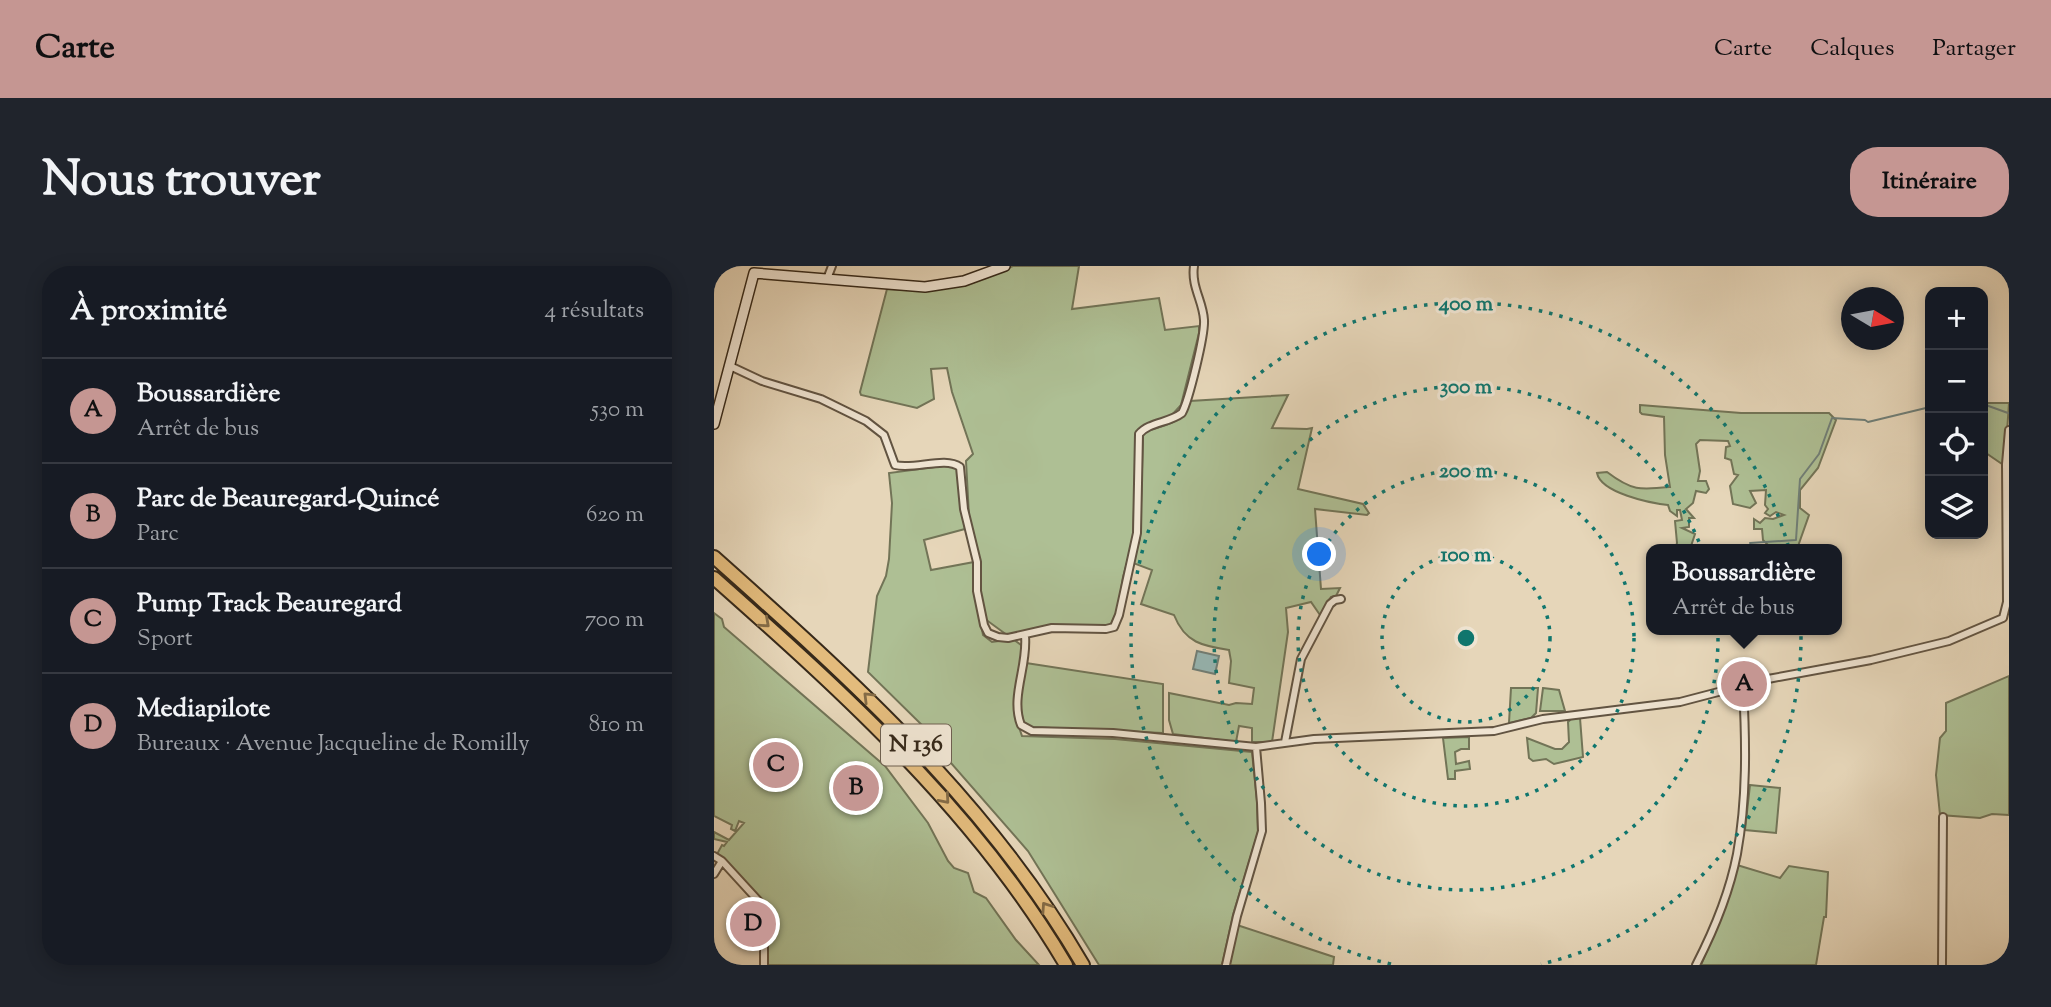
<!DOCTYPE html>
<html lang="fr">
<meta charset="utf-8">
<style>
body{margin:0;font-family:"Sorts Mill Goudy",serif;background:#20242c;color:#f1f3f6}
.controls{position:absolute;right:21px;top:21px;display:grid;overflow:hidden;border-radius:14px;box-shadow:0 4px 18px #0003}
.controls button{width:63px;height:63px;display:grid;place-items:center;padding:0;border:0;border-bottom:2px solid #363941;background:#171b24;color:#f1f3f6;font:35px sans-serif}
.compass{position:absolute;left:1127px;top:21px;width:63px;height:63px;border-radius:50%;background:#171b24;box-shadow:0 4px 18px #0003;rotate:100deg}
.you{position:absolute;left:606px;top:289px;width:24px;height:24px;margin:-18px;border:5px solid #fff;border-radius:50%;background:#1a73e8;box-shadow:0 0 0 10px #1a73e833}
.badge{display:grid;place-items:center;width:46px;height:46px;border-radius:50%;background:#c59692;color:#111;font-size:23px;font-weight:700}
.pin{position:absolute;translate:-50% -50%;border:4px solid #fff;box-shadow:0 2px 7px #0006}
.popup{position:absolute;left:932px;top:278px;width:196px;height:91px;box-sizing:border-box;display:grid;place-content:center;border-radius:14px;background:#171b24;filter:drop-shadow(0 2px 5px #0005);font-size:23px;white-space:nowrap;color:#9ea1a6}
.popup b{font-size:26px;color:#f1f3f6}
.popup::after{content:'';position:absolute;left:50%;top:100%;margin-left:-14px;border:14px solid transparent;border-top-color:#171b24}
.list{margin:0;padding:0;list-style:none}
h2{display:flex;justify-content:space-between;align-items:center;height:91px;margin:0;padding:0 28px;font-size:30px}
h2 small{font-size:23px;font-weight:400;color:#9ea1a6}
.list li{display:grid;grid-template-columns:46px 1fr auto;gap:21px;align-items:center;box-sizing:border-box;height:105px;padding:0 28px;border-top:2px solid #363941}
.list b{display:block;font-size:26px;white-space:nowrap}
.list p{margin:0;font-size:23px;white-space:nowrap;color:#9ea1a6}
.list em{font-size:23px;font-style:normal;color:#9ea1a6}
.icon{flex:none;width:38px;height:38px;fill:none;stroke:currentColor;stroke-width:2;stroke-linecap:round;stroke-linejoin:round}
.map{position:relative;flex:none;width:1295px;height:699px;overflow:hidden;border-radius:28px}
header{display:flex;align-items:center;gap:42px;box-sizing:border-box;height:98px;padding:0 35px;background:#c59692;color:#111}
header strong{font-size:33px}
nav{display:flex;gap:38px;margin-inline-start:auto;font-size:24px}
.intro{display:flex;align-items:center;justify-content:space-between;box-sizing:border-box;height:168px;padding:0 42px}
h1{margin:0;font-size:49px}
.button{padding:18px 32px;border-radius:28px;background:#c59692;color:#111;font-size:24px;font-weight:700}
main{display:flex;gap:42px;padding:0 42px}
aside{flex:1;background:#171b24;border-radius:28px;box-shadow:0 4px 18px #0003}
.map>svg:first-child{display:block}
.green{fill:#aebf94;stroke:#727457;stroke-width:2}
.water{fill:#97b8b6;stroke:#707f78;stroke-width:2}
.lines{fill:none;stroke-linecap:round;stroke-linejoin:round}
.stream{stroke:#707f78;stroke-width:2}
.street-casing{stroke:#625442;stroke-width:10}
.secondary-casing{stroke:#36291a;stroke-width:12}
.highway-casing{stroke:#36291a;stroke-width:16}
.street{stroke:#efe4d2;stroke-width:6}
.secondary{stroke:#efe4d2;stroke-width:9}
.highway{stroke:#e3bb7c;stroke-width:12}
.oneway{stroke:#846b46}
.ring{fill:none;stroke:#0f766e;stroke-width:3.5;stroke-dasharray:3.5 7}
.labels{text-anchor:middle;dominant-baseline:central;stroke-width:6;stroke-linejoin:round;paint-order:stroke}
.shield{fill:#efe4d2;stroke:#6e6151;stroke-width:2}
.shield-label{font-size:24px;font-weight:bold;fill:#36291a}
.centre{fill:#0f766e;stroke:#efe4d2;stroke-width:3.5}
.ring-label{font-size:21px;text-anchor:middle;font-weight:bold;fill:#0f766e;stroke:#efe4d2;stroke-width:6;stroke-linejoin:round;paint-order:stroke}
</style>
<header>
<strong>Carte</strong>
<nav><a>Carte</a><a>Calques</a><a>Partager</a></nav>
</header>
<div class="intro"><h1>Nous trouver</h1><a class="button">Itinéraire</a></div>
<main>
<aside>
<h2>À proximité<small>4 résultats</small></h2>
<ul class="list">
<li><span class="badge">A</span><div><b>Boussardière</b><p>Arrêt de bus</p></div><em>530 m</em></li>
<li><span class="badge">B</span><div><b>Parc de Beauregard-Quincé</b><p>Parc</p></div><em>620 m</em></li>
<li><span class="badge">C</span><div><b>Pump Track Beauregard</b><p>Sport</p></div><em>700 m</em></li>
<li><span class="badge">D</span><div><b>Mediapilote</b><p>Bureaux · Avenue Jacqueline de Romilly</p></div><em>810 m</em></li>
</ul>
</aside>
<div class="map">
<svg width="1295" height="699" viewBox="0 0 1295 699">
<rect width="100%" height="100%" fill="#e6d6b9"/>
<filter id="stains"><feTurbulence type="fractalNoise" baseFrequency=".00286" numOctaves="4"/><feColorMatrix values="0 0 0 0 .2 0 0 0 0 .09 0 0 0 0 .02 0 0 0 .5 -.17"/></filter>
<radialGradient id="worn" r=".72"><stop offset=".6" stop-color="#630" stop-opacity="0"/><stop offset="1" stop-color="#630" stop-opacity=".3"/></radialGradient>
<path class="green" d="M299,0H365L358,43L445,32L451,64L485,60V67L467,139L457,150L436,158L422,174L419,275L409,311L404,343L396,360H337L293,369L271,353L264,319L267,301L255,250L252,195L259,188L238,126L233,102L217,103L220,133L203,142L147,129L146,126L173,23C228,26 248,20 299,0Z
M574,129L558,162L593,163L598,162L584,223L649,238L655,247L653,249L601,243L607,323L626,322L622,330L617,331L606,349L597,336L572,342L574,366L558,476H538V462L525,460L522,476L459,468L455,454V427L515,439L522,437L538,438L540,422L515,417L517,395L515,384C489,380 471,377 460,349L427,338L438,304L419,297L426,272L429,169L431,165C451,160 470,157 476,135Z
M1269,137H1295L1291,195L1288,198L1269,185Z
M926,139L1027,147H1115L1122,154L1104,202L1086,224V242L1095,249L1083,283L1057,282L1049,274L1048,263H1040V253L1046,257L1051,252L1059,253L1070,249L1062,246L1056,250L1051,247L1054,243L1051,239L1052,224L1036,225L1042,237L1036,242L1019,238L1016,220L1024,209L1020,208L1017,194L1011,192L1012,181L1016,180L1014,175L986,174L982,178L986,205L984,215H992L995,223L992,227L982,225L979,237L972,243L980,252H975V261L968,262L981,268L976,283H961L963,277L961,255L968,254L966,244H963V250L956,245L954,239C936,237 887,227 883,207L893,206C918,225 926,224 956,221L951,189L950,151L928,148L926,146Z
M236,199L243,201L251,263L210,274L217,304L260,296V319L269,369L278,376L299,373L311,382C306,411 296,441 308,470L401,473L538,486L543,535L544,566L519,649L508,699H385L314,585L216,473L213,464L154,406L163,330L172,310L175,293L178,237L175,207Z
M0,347L8,353L10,361L171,500L214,557L234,595L240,602L254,607L260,626L272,632L302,674L325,699H50V643L2,590L8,579L10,580L13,576L0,573V566L15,574L30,557L25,555L21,565L17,563L18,559L0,550Z
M312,397L449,418V467L315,461C297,450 309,414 312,397Z
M1295,410V549L1278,548L1266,552L1226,549L1222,509L1226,472L1232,465V437Z
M797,422H824L822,447L817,452L795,457Z
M829,422L845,424L851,445H826Z
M866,452L869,491L840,498L832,493L819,495L815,492L813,472L841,483H848L855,476L854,456L857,453Z
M755,471V483H747L741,486L742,498L755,495L756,503L741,505V513H734L729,472Z
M1036,519L1066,522L1062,567L1031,564Z
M1023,599L1066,612L1075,600L1114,606L1112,651H1110L1102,699H987L1007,652Z
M523,659L620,691L619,699H514Z"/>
<path class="water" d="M483,385L505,390L501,408L479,403Z"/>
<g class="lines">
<path class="stream" d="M1269,138L1294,147
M1036,277L1082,274L1086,213L1105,188L1118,152L1151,154L1154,156L1216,141"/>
<defs>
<path id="street" d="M113,13L118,0
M16,100L48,115L107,133L152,155L170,169L181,199C201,204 231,190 246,201L250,243L263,296V325L270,359L274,367L284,371L294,372L338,362L392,363L400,361L405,349L423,267L425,168C435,156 455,157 468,147C475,134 491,69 490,54C489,35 477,21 480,0
M311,370C314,400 296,431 307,459L318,465L399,467L542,481L600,473L780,465L829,453L966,436L1054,413L1157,394L1235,375L1289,352L1293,336L1292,198L1295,164
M571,476L587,393L616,338L621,334L627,333
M0,590L8,595L50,641V699
M0,608L8,595
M512,699L523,650L548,565L547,537L542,481
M982,699C999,666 1016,624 1023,588C1033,533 1032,476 1029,421
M1228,699L1229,551"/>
<path id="secondary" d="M0,158L40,7L211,21L250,15L291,0"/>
<path id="highway" d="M0,291C138,414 275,537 369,699
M0,312C131,428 262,546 352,699"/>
</defs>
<use href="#street" class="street-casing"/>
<use href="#secondary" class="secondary-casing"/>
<use href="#highway" class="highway-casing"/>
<use href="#street" class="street"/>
<use href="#secondary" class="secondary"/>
<use href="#highway" class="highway"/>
</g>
<defs><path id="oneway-chevron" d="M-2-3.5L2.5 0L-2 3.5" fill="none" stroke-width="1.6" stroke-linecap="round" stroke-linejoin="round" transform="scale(1.75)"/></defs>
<g class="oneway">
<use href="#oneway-chevron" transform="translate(51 357) rotate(42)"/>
<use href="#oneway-chevron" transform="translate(154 431) rotate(-135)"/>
<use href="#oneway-chevron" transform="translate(231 533) rotate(49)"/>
<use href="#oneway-chevron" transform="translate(332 641) rotate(-124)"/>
</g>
<g class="ring">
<circle cx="752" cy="372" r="84"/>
<circle cx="752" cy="372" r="168"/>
<circle cx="752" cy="372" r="252"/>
<path d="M677 698A335 335 0 1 1 827 698"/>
</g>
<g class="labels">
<rect class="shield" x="167" y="458.5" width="70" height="41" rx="5"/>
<g class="shield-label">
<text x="202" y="479">N 136</text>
</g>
</g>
<circle cx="752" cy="372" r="10" class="centre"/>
<g class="ring-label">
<text x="752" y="44">400 m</text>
<text x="752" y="127">300 m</text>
<text x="752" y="211">200 m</text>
<text x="752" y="295">100 m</text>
</g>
<rect width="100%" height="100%" filter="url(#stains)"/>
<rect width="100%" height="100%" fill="url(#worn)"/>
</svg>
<div class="controls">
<button>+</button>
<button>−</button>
<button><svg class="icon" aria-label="locate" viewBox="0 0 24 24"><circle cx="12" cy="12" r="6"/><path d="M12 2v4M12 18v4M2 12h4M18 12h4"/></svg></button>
<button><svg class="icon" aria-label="layers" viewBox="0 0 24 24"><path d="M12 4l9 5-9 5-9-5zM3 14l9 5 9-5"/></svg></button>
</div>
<svg class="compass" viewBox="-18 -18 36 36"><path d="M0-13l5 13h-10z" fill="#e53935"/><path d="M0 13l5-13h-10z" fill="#9ea1a6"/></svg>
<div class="you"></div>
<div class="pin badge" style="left:1030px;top:418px">A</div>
<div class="popup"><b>Boussardière</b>Arrêt de bus</div>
<div class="pin badge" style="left:142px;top:522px">B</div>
<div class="pin badge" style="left:62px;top:499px">C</div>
<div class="pin badge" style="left:39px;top:658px">D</div>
</div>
</main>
